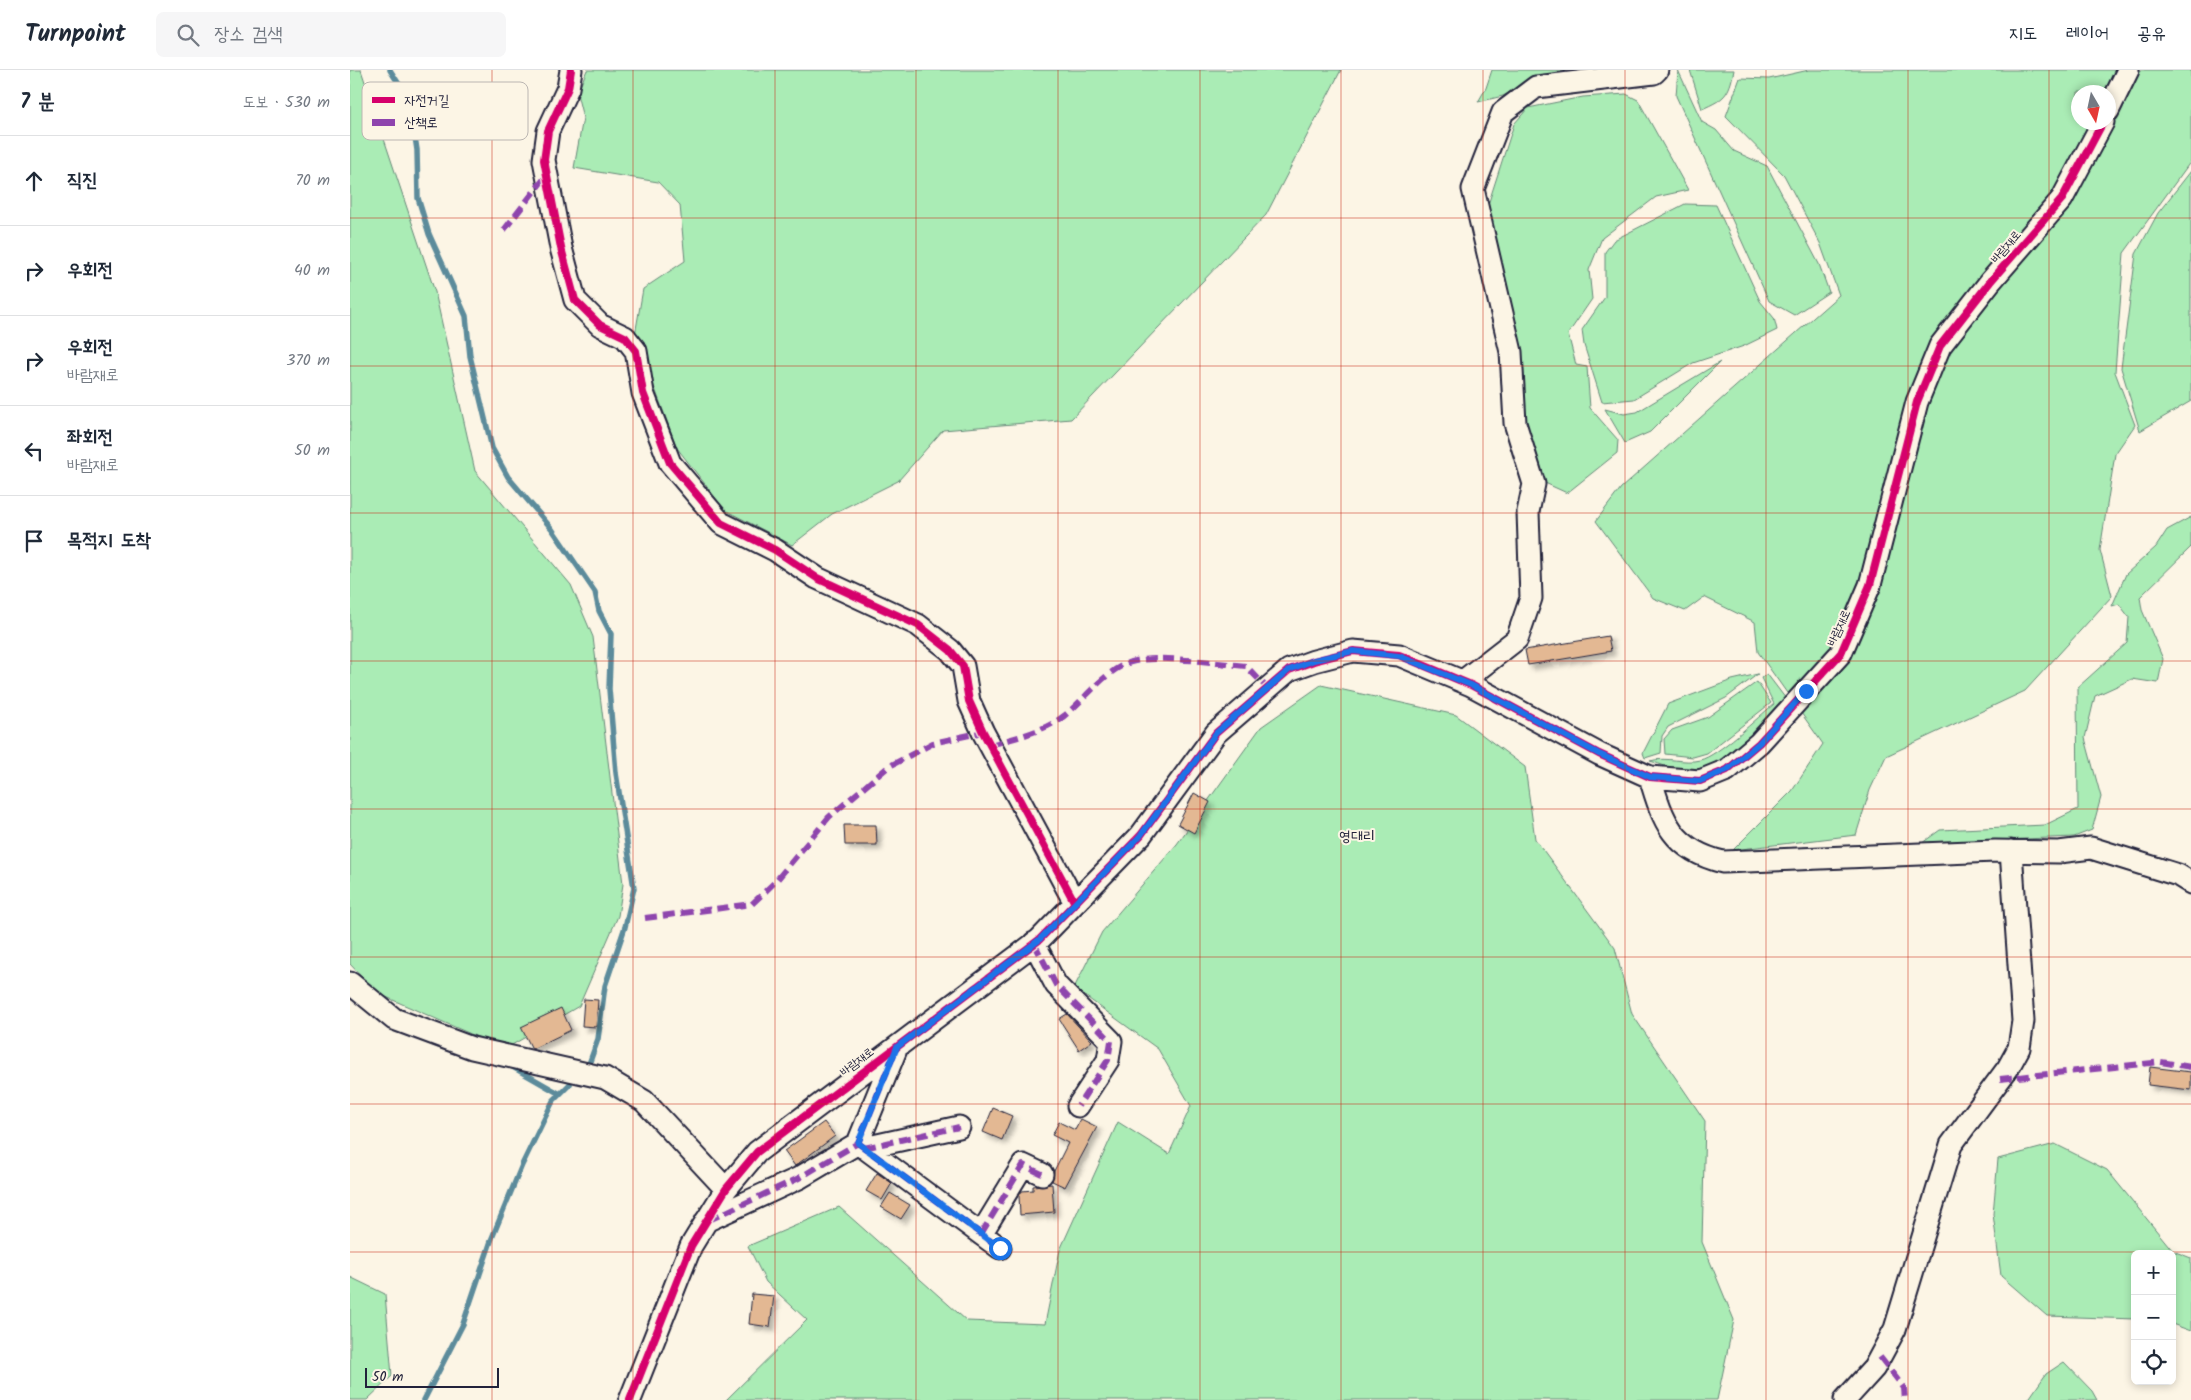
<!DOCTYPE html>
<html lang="ko">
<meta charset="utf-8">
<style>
body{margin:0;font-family:Kalam,"Poor Story",sans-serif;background:#f6f6f7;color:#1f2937}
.controls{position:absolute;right:15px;bottom:15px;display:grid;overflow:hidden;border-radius:8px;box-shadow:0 2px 8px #0003}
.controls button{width:45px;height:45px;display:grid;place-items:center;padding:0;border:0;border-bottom:1px solid #e0e1e3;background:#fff;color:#1f2937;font:25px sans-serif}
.compass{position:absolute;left:1721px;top:15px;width:45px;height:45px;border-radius:50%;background:#fff;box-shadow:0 2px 8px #0003;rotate:171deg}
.scale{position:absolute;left:15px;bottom:12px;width:134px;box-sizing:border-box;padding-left:5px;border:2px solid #22223b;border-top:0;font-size:14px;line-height:18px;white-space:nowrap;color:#22223b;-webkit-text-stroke:4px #fcf5e5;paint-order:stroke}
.stop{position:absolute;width:15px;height:15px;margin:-11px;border:4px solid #1a73e8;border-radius:50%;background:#fff}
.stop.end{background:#1a73e8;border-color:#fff;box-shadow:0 1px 5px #0008}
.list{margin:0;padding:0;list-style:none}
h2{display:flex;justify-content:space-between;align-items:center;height:65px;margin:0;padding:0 20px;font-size:21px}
h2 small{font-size:16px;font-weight:400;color:#747a83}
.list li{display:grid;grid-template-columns:32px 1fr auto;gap:15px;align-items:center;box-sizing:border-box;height:90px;padding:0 20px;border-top:1px solid #e0e1e3}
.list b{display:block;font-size:19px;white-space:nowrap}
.list p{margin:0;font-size:16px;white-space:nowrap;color:#747a83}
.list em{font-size:16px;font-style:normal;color:#747a83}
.icon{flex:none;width:28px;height:28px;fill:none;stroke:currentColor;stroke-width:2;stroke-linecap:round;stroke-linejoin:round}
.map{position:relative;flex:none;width:1841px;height:1330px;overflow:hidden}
header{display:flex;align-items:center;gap:30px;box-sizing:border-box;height:70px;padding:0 25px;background:#fff;border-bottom:1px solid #e0e1e3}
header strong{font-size:24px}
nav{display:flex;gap:28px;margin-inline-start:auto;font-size:18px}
.search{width:350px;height:45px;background:#f6f6f7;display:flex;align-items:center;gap:12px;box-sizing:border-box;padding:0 18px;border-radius:8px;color:#747a83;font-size:19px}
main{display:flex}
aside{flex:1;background:#fff}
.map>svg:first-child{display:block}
.green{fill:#aaecb5;stroke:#668778;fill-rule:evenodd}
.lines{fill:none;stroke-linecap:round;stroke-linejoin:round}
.stream{stroke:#5b8b9b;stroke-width:5.5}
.building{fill:#e3b893;stroke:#22223b;filter:url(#shadow)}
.minor-casing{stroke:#22223b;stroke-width:25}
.minor{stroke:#fcf5e5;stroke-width:21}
.quiet{stroke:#8e44ad;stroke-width:6;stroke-dasharray:12 6;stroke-linecap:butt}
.cycleway-casing{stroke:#fcf5e5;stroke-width:11}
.cycleway{stroke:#d6006c;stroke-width:8}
.route{stroke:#1a73e8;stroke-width:6}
.grid{fill:none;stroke:#c8321e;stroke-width:1;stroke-opacity:0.55}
.labels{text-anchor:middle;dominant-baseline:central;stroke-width:4;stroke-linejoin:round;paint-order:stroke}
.street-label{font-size:12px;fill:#22223b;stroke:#fcf5e5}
.quarter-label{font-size:15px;fill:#22223b;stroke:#fcf5e5}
.key{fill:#fcf5e5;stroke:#bbb6b2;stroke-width:1}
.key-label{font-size:14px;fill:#22223b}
</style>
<header>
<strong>Turnpoint</strong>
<div class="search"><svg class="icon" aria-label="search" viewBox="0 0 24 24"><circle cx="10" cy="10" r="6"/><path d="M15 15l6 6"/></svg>장소 검색</div>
<nav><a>지도</a><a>레이어</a><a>공유</a></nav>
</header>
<main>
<aside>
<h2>7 분<small>도보 · 530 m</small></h2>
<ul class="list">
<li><svg class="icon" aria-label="ahead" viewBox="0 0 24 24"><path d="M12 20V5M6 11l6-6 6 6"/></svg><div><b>직진</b></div><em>70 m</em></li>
<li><svg class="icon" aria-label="right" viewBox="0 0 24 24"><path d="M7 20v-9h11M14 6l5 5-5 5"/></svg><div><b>우회전</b></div><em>40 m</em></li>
<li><svg class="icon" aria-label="right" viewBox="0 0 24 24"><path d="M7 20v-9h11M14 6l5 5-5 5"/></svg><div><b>우회전</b><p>바람재로</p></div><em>370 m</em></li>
<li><svg class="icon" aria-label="left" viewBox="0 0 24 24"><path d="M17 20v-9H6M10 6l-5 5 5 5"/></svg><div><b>좌회전</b><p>바람재로</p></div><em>50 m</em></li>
<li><svg class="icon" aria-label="arrive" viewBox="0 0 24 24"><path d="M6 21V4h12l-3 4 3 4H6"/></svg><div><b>목적지 도착</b></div></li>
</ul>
</aside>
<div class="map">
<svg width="1841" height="1330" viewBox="0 0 1841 1330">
<defs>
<filter id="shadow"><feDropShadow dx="4.5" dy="4.5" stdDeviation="2.5" flood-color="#0004"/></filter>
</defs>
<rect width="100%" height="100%" fill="#fcf5e5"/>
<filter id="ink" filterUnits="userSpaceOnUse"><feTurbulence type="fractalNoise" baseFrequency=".02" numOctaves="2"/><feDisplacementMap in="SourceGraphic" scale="10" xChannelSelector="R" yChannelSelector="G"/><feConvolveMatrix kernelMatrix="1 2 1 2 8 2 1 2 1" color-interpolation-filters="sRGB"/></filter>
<g filter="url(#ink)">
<path class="green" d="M0,0H11L85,222L125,401L221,515L243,567L273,814L268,846L229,936L155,979L27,923L0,894Z
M237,0H991L916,145L721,349L593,360L548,411L482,444L442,475L375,440L327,378L285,265L293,219L335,191L330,135L308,112L224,98L233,48L227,24Z
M1142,0H1216L1187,7L1153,26L1128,32L1136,18Z
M1328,0L1352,52L1366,60L1384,81L1417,96L1469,194L1479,222L1444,245L1419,231L1326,26Z
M1340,0H1384C1379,25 1375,29 1352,39Z
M1459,0H1841V91L1774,183L1765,302L1785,355L1765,384L1750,480L1762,526L1675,621L1536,686L1520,720L1506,765L1383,780L1442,721L1473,674L1408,582L1405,552L1354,527L1335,541L1303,528L1246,451L1271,418L1489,225L1470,173L1434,105L1376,46L1390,8L1419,9ZM1728,22H1758V52H1728Z
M1276,24L1288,30L1338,120L1306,127L1252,168L1239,200L1242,229L1218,264L1226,295L1237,297L1240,338L1268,370L1267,383L1217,423L1195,413L1174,348L1167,256L1136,141L1164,54L1178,38L1233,27Z
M1841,101V331L1790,361L1771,298L1786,184L1808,143Z
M1335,134L1366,135L1410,231L1424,248L1427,260L1394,276L1343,293L1284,329L1252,332L1234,275L1232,260L1255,227V182L1264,170Z
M1370,292L1300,362L1275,373L1255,339L1274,344L1287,342Z
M1841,447V477L1790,527L1792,540L1813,589L1808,613L1782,609L1745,626L1735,668L1751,727L1742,760L1724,767L1572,773L1590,760L1695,755L1728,739L1727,618L1777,573L1779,547L1769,534L1762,536L1776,504L1806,477L1817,460Z
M1408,604L1376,628L1318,657L1312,666L1311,683L1295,688L1293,683L1318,634L1382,610Z
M1417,604L1436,629C1411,653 1371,703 1334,701C1323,700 1311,694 1300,691C1317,686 1334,694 1350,690C1368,686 1408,647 1424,634L1411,608Z
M1407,612L1421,633L1357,683L1343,687L1315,684L1314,669L1322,660L1358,647Z
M971,615L1106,645L1175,697L1185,769L1265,878L1282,944L1355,1051L1352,1172L1384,1250L1367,1330H376L457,1250L416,1212L398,1176L489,1137L617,1251L695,1254L710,1180L768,1052L819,1084L841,1036L808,979L724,918L752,862L827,774L911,657Z
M1705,1074L1757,1100L1823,1181L1841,1188V1261L1822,1254V1184H1785V1249L1697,1246L1651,1206L1643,1144L1648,1089Z
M0,1207L35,1224L42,1306L17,1330H0Z
M1714,1292L1742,1321L1747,1330H1678L1696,1304Z"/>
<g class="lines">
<path class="stream" d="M40,0L52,19L62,47L67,80L68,128L79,164L116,246L120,286L142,378L158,407L202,459L245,522L249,541L261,564L259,619L266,703L284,818L275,857L255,916L248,969L239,994
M161,996L210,1024
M74,1330L113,1254L142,1168L172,1095L203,1031L220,1014"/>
</g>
<path class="building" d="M1258,566L1261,581L1178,595L1175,580Z
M844,723L860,732L844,763L828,754Z
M494,755H526L527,775H495Z
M234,929L248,930L246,957L232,956Z
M211,938L221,960L182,979L171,957Z
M717,944L742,971L729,980L709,949Z
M1800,997L1841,1002V1020L1798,1015Z
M643,1038L662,1046L652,1070L633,1062Z
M731,1049L747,1057L715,1117L702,1111L704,1101L718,1073L702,1065L709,1052L725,1060Z
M474,1052L485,1066L445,1096L434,1081Z
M527,1103L542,1113L532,1130L516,1121Z
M702,1114L704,1142L670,1145L669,1126L672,1121L683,1120V1116Z
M540,1123L560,1135L551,1149L531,1137Z
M402,1224L424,1226L420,1257L399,1254Z"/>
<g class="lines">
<defs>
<path id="minor" d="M221,0L218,18L198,61L194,90L211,178L225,230L250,255L275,267L286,281L293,323L320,393L371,453L425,480L467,508L568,555L600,580L613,596L619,631L633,662L725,833
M1758,41L1778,0
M1113,611L1167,569L1181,528L1178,442L1184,414L1165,353L1161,282L1123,119L1153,42L1186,17L1304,3L1307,0
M1300,707C1313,752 1323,780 1373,792L1645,781L1709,782L1741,778L1828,805L1841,813
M684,873L706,915L761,971L758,990L728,1036
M0,913L44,949L122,978L255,1008L294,1031L376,1119
M508,1073L650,1178
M514,1078L609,1057
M356,1151L449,1108L508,1073L547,977
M631,1164L673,1095L692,1104
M280,1330L341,1176L376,1119L407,1082L689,870L791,765L866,663L939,600L964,591L1003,581L1049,585L1121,615L1249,684L1300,707L1350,711L1377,700L1409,673L1491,583L1520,515L1567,332L1590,276L1640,212L1712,129L1753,52
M1495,1330L1524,1298L1545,1259L1601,1075L1658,998L1669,978L1673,951L1661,781"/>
</defs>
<use href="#minor" class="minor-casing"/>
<use href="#minor" class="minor"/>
<path class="quiet" d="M154,160L197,105
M640,675C664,668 693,662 714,646C735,630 758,596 785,591C813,585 866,593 896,596L918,619
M295,848L402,834L425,812L479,747L538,697L583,673L633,662
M684,873L706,915L761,971L758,990L728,1036
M1650,1009L1811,992L1841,997
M508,1073L650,1178
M514,1078L609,1057
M359,1150L449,1108L508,1073L545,981
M631,1164L673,1095L692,1104
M1530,1287L1554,1318L1555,1330"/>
<defs>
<path id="cycleway" d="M221,0L218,18L198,61L194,90L211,178L225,230L250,255L275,267L286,281L293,323L320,393L371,453L425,480L467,508L568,555L600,580L613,596L619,631L633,662L725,833
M280,1330L341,1176L376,1119L407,1082L689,870L791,765L866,663L939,600L964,591L1003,581L1049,585L1121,615L1249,684L1300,707L1350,711L1377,700L1409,673L1491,583L1520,515L1567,332L1590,276L1640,212L1712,129L1753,52"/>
</defs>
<use href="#cycleway" class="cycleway-casing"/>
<use href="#cycleway" class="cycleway"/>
</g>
</g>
<g class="lines" filter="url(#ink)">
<path class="route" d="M650,1178L508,1073L547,977L689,870L791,765L866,663L939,600L964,590L1003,581L1049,586L1121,615L1249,684L1300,707L1350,711L1377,700L1409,673L1456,621"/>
</g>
<path class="grid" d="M142,0V1330M283,0V1330M425,0V1330M566,0V1330M708,0V1330M850,0V1330M991,0V1330M1133,0V1330M1275,0V1330M1416,0V1330M1558,0V1330M1699,0V1330M0,148H1841M0,296H1841M0,443H1841M0,591H1841M0,739H1841M0,887H1841M0,1034H1841M0,1182H1841"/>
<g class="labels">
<g class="street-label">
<text transform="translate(1656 177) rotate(-49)">바람재로</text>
<text transform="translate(1489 558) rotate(-65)">바람재로</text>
<text transform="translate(507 992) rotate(-37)">바람재로</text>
</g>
<g class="quarter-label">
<text x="1007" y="767">영대리</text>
</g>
</g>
<rect x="12" y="12" width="166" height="58" rx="8" class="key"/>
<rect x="22" y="27" width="23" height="6" fill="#d6006c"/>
<rect x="22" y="49" width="23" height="7" fill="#8e44ad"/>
<g class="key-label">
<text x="54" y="35">자전거길</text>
<text x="54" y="57">산책로</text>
</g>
</svg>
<div class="controls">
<button>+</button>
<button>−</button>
<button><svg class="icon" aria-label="locate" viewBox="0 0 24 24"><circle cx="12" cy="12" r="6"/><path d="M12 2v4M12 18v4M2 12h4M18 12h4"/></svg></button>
</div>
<svg class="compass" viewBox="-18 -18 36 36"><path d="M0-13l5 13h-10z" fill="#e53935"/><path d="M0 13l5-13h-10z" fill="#747a83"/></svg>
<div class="scale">50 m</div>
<div class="stop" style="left:650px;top:1178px"></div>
<div class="stop end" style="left:1456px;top:621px"></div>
</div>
</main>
